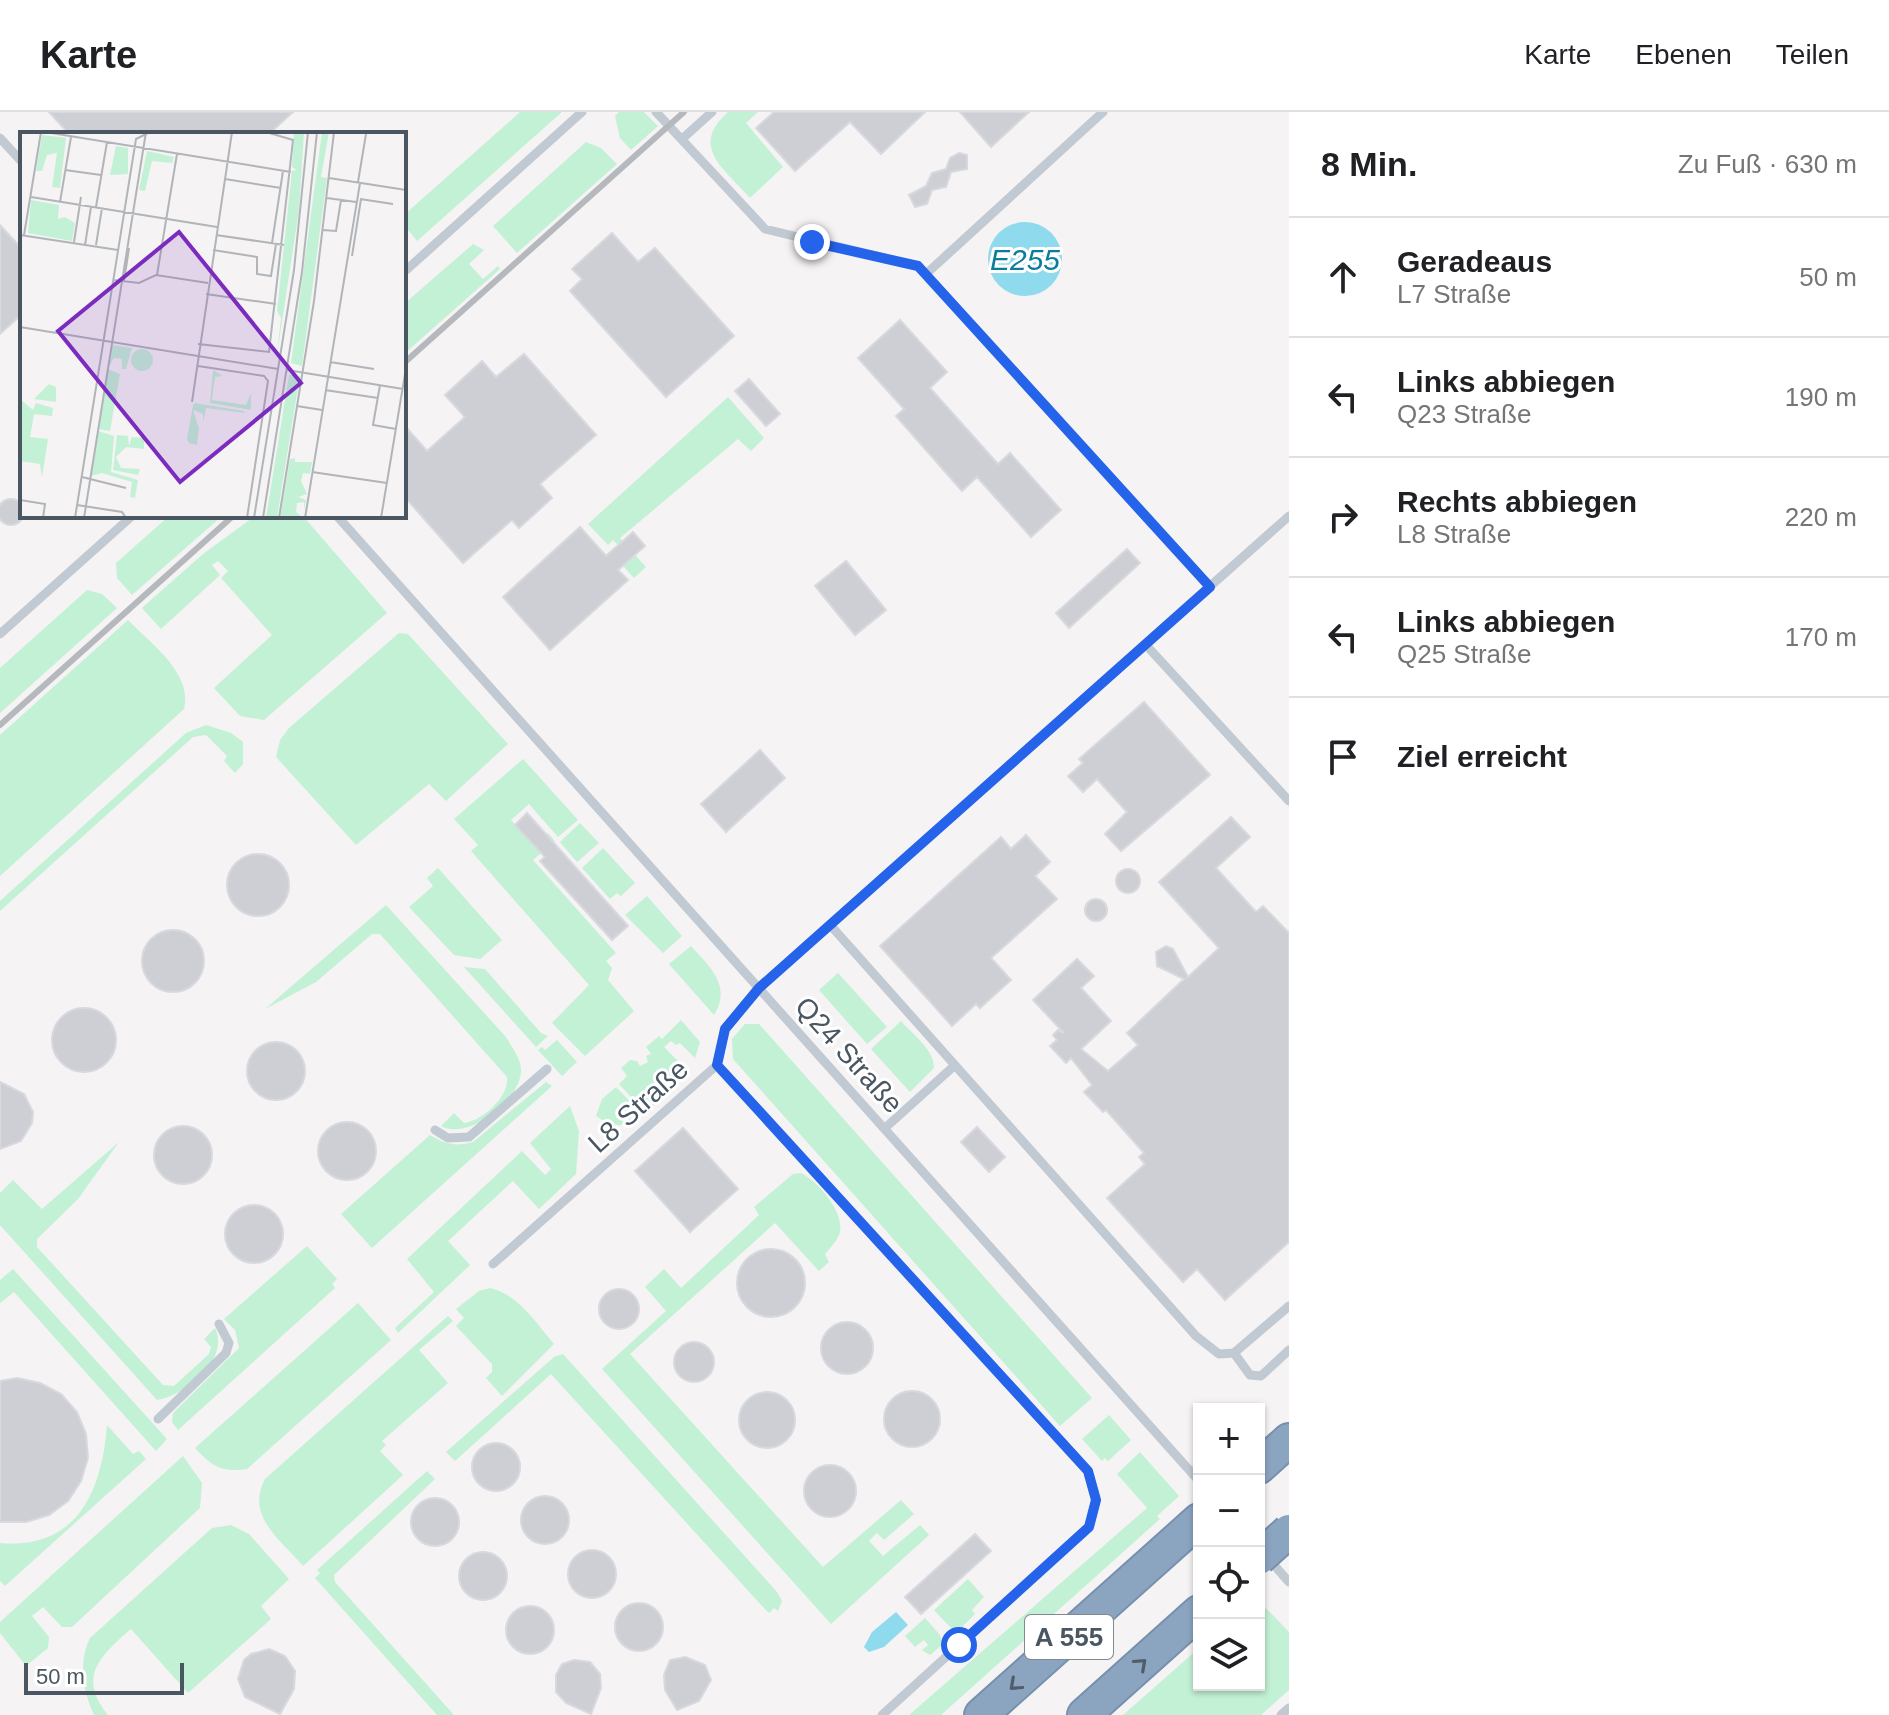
<!DOCTYPE html>
<html lang="de">
<meta charset="utf-8">
<style>
body{margin:0;font-family:Arial,sans-serif;background:#f2f2f2;color:#202124}
.controls{position:absolute;right:24px;bottom:24px;display:grid;overflow:hidden;border-radius:0px;box-shadow:0 2px 6px #0004}
.controls button{width:72px;height:72px;display:grid;place-items:center;padding:0;border:0;border-bottom:2px solid #e0e0e0;background:#fff;color:#202124;font:40px sans-serif}
.scale{position:absolute;left:24px;bottom:20px;width:160px;box-sizing:border-box;padding-left:8px;border:4px solid #4a5661;border-top:0;font-size:22px;line-height:28px;white-space:nowrap;color:#4a5661;-webkit-text-stroke:6px #fff;paint-order:stroke}
.stop{position:absolute;width:24px;height:24px;margin:-18px;border:6px solid #2563eb;border-radius:50%;background:#fff}
.stop.end{background:#2563eb;border-color:#fff;box-shadow:0 2px 8px #0008}
.list{margin:0;padding:0;list-style:none}
h2{display:flex;justify-content:space-between;align-items:center;height:104px;margin:0;padding:0 32px;font-size:34px}
h2 small{font-size:26px;font-weight:400;color:#757577}
.list li{display:grid;grid-template-columns:52px 1fr auto;gap:24px;align-items:center;box-sizing:border-box;height:120px;padding:0 32px;border-top:2px solid #e0e0e0}
.list b{display:block;font-size:30px;white-space:nowrap}
.list p{margin:0;font-size:26px;white-space:nowrap;color:#757577}
.list em{font-size:26px;font-style:normal;color:#757577}
.icon{flex:none;width:44px;height:44px;fill:none;stroke:currentColor;stroke-width:2;stroke-linecap:round;stroke-linejoin:round}
.map{position:relative;flex:none;width:1289px;height:1603px;overflow:hidden}
header{display:flex;align-items:center;gap:48px;box-sizing:border-box;height:112px;padding:0 40px;background:#fff;border-bottom:2px solid #e0e0e0}
header strong{font-size:38px}
nav{display:flex;gap:44px;margin-inline-start:auto;font-size:28px}
main{display:flex}
aside{flex:1;background:#fff}
.map>svg:first-child{display:block}
.green{fill:#c3f1d5}
.water{fill:#90daee}
.building{fill:#cdcfd5;stroke:#d7d9de;stroke-width:2}
.lines{fill:none;stroke-linecap:round;stroke-linejoin:round}
.highway-casing{stroke:#7690ad;stroke-width:36}
.lane{stroke:#c1cad2;stroke-width:9}
.highway{stroke:#8ba5c1;stroke-width:32}
.rail{stroke:#b5b8bd;stroke-width:6}
.highway-bridge-casing{stroke:#7690ad;stroke-width:36;stroke-linecap:butt}
.highway-bridge{stroke:#8ba5c1;stroke-width:32}
.oneway{stroke:#505e6b}
.route{stroke:#2563eb;stroke-width:10}
.labels{text-anchor:middle;dominant-baseline:central;stroke-width:6;stroke-linejoin:round;paint-order:stroke}
.shield{fill:#fff;stroke:#808990;stroke-width:2}
.shield-label{font-size:26px;font-weight:bold;fill:#4a5661}
.street-label{font-size:28px;fill:#4a5661;stroke:#fff}
.water-label{font-size:30px;font-style:italic;fill:#0c7c9b;stroke:#fff}
.inset-road{fill:none;stroke:#b1b4b9;stroke-width:2}
.view{fill:#7b2cbf;fill-opacity:0.15;stroke:#7b2cbf;stroke-width:4}
.inset-edge{fill:none;stroke:#4a5661;stroke-width:4}
</style>
<header>
<strong>Karte</strong>
<nav><a>Karte</a><a>Ebenen</a><a>Teilen</a></nav>
</header>
<main>
<div class="map">
<svg width="1289" height="1603" viewBox="0 0 1289 1603">
<rect width="100%" height="100%" fill="#f5f3f3"/>
<path class="green" d="M520,0H562L417,129L404,113V103Z
M619,0H644L658,14L631,38L620,26L615,4Z
M728,0H758L746,11L783,55L750,86C724,56 689,35 728,0Z
M586,30L601,36L617,52L517,141L493,114Z
M473,132L484,138L469,152L483,167L498,154L500,157L404,242V192Z
M728,285L764,326L751,339L738,327L620,426L646,455L634,466L623,454L628,449L616,437L619,434L613,428L608,433L588,412Z
M169,404H222L132,483L117,466L116,451Z
M255,404H303L387,501L264,608L240,604L214,576L272,523L221,466L228,459L218,449L212,453L220,463L161,517L142,496L203,442Z
M87,478L102,482L117,496L0,601V556Z
M128,508C151,532 193,561 184,597L0,764V623Z
M399,521L408,522L508,632L446,689L429,672L356,733L276,645L280,628L289,616Z
M206,613L231,621L243,630V652L235,661L224,649L227,644L206,623L193,625L0,799V789L186,621Z
M523,647L578,708L558,725L529,692L511,708L534,733L548,721L555,729L533,748L616,841L606,849L612,856L608,868L634,899L585,944L552,911L589,873L471,739L478,733L454,707Z
M580,711L599,731L577,750L560,730Z
M603,736L635,771L621,784L617,781L610,787L582,756Z
M438,756L502,828L480,847L454,843L409,795L433,774L427,766Z
M647,784L682,824L663,841L625,803Z
M386,793L506,925C512,935 522,948 521,960C519,989 468,1029 441,1014L454,1001L464,1011C482,1009 510,984 507,965L380,822H372L316,870L265,897Z
M691,834C710,855 732,874 714,903L669,852Z
M464,855L485,857L541,921L548,924L536,935Z
M838,861L887,915L867,932L819,878Z
M681,908L700,930L695,946L680,931L676,933L671,929L664,935L689,960L646,1001L619,972L627,964L621,956L630,948L637,949L640,954L648,950L646,944L651,942L646,935L659,924L662,927Z
M901,909C913,923 934,937 934,956L910,980L871,937Z
M745,912H759L1092,1286L1060,1314L733,947L732,927Z
M557,928L577,950L562,964L538,938L542,935L545,938Z
M546,970L552,974L372,1136L341,1102L430,1023C445,1032 455,1035 473,1030Z
M616,975L643,1003C629,1016 612,1016 596,1004L602,987Z
M570,994L579,1019L576,1062L539,1097L513,1069L448,1129L470,1153L398,1221L395,1216L434,1180L407,1147L522,1039L545,1063L551,1057L530,1031Z
M119,1030L78,1087L37,1127V1135L163,1273L174,1274L209,1242L211,1235L204,1227L215,1216C230,1248 186,1283 157,1288L0,1113V1081L13,1068L42,1097Z
M801,1061C818,1069 844,1100 840,1120C838,1128 830,1136 825,1142L829,1150L819,1159L775,1111L630,1242L823,1455L901,1388L914,1402L884,1428L877,1421L869,1429L883,1444L920,1413L929,1423L831,1512L602,1257L666,1199L645,1175L664,1157L681,1176L759,1103L754,1095L793,1062Z
M307,1134L337,1167L332,1172L335,1176L178,1318L172,1310L173,1301L239,1236L235,1218L224,1207Z
M13,1157L167,1327L156,1339L14,1180L0,1191V1168Z
M490,1176C518,1182 536,1211 554,1232L502,1284L486,1266L492,1260V1252L456,1214L464,1206L456,1197L479,1179Z
M358,1191L391,1228L247,1357C221,1361 212,1354 195,1336Z
M448,1204L453,1209L419,1238L448,1271L382,1329L386,1333L380,1339L403,1363L303,1454C281,1428 245,1404 265,1367Z
M563,1242L777,1480L782,1489L778,1499L774,1496L769,1501L763,1495L551,1262L455,1349L446,1340L554,1245Z
M1109,1303L1131,1328L1108,1349L1105,1346L1102,1349L1082,1327Z
M107,1313L133,1342L139,1339L146,1347L5,1474L0,1469V1431C78,1438 102,1378 107,1313Z
M1140,1340L1179,1384L1157,1404L1160,1407L941,1603H909L1147,1396L1117,1362Z
M183,1344L202,1371L200,1396L72,1515H62L43,1495L32,1504L49,1525L48,1536L26,1554L0,1521V1510Z
M427,1359L435,1367L334,1463L335,1470L454,1603H437L315,1466L320,1461L317,1458Z
M231,1413L249,1422L289,1467L261,1494L271,1507L188,1581L131,1517C100,1544 77,1565 108,1603H94C83,1579 78,1551 90,1526L212,1416Z
M968,1467L984,1485L972,1498L975,1502L960,1517L951,1516L934,1498Z
M1259,1489L1289,1520V1578L1261,1603H1123L1199,1536V1573H1259Z
M925,1506L940,1523L943,1532L930,1543L922,1538L928,1533L924,1528L915,1535L905,1524Z"/>
<path class="water" d="M988 147a37 37 0 1 1 74 0a37 37 0 1 1-74 0Z
M896,1500L908,1513L884,1535L869,1540L864,1535L872,1520Z"/>
<path class="building" d="M49,0H293L269,22H69Z
M774,0H925L881,42L850,10L795,59L756,16Z
M960,0H1029L991,35Z
M959,41L967,43V57L951,60L946,75L932,78L927,92L915,95L909,83L926,74L932,61L946,57L950,46Z
M0,113L22,137V202L0,222Z
M612,121L638,150L655,136L734,224L666,285L570,179L582,167L572,157Z
M900,208L947,260L930,276L998,352L1010,341L1061,398L1031,425L977,365L962,379L896,304L904,297L858,246Z
M524,242L596,323L540,372L552,386L519,416L512,408L463,451L404,384V313L427,339L465,305L445,283L482,249L496,265Z
M749,267L780,302L766,314L735,279Z
M-2 400a13 13 0 1 1 26 0a13 13 0 1 1-26 0Z
M580,415L606,444L633,420L645,434L618,458L628,468L550,538L503,485Z
M1127,437L1140,451L1069,516L1056,501Z
M846,449L886,498L855,523L815,474Z
M1144,590L1210,663L1121,739L1105,722L1127,700L1097,667L1083,680L1068,664L1083,651L1079,647Z
M760,638L785,666L726,720L701,692Z
M527,701L628,814L612,828L540,749L545,745L515,713Z
M1231,705L1250,725L1216,756L1256,800L1263,794L1289,821V1130L1225,1188L1197,1157L1183,1170L1107,1086L1145,1052L1139,1045L1144,1041L1106,998L1103,1000L1084,980L1092,973L1071,946L1066,951L1050,934L1057,928L1053,923L1058,918L1064,921L1033,888L1077,847L1094,864L1081,876L1111,909L1081,937L1108,959L1138,933L1127,921L1184,867L1157,854L1156,840L1166,834L1173,837L1188,865L1219,836L1159,770Z
M1026,723L1050,750L1035,764L1057,787L991,846L1011,868L980,896L976,892L952,914L880,834L1001,725L1011,737Z
M227 773a31 31 0 1 1 62 0a31 31 0 1 1-62 0Z
M1116 769a12 12 0 1 1 24 0a12 12 0 1 1-24 0Z
M1085 798a11 11 0 1 1 22 0a11 11 0 1 1-22 0Z
M142 849a31 31 0 1 1 62 0a31 31 0 1 1-62 0Z
M52 928a32 32 0 1 1 64 0a32 32 0 1 1-64 0Z
M247 959a29 29 0 1 1 58 0a29 29 0 1 1-58 0Z
M0,970L24,982L33,1000L32,1011L21,1029L0,1037Z
M318 1039a29 29 0 1 1 58 0a29 29 0 1 1-58 0Z
M154 1043a29 29 0 1 1 58 0a29 29 0 1 1-58 0Z
M977,1015L1005,1045L989,1060L961,1030Z
M683,1016L738,1077L690,1120L635,1059Z
M225 1122a29 29 0 1 1 58 0a29 29 0 1 1-58 0Z
M737 1171a34 34 0 1 1 68 0a34 34 0 1 1-68 0Z
M599 1197a20 20 0 1 1 40 0a20 20 0 1 1-40 0Z
M821 1236a26 26 0 1 1 52 0a26 26 0 1 1-52 0Z
M674 1250a20 20 0 1 1 40 0a20 20 0 1 1-40 0Z
M17,1266L40,1271L61,1282L77,1300L86,1322L88,1346L81,1369L68,1389L49,1403L26,1410H0V1269Z
M884 1307a28 28 0 1 1 56 0a28 28 0 1 1-56 0Z
M739 1308a28 28 0 1 1 56 0a28 28 0 1 1-56 0Z
M472 1355a24 24 0 1 1 48 0a24 24 0 1 1-48 0Z
M804 1379a26 26 0 1 1 52 0a26 26 0 1 1-52 0Z
M521 1408a24 24 0 1 1 48 0a24 24 0 1 1-48 0Z
M411 1410a24 24 0 1 1 48 0a24 24 0 1 1-48 0Z
M975,1422L991,1439L921,1502L905,1485Z
M568 1462a24 24 0 1 1 48 0a24 24 0 1 1-48 0Z
M459 1464a24 24 0 1 1 48 0a24 24 0 1 1-48 0Z
M615 1515a24 24 0 1 1 48 0a24 24 0 1 1-48 0Z
M506 1518a24 24 0 1 1 48 0a24 24 0 1 1-48 0Z
M269,1537L285,1544L295,1559L294,1577L280,1602L245,1585L238,1567L244,1548L251,1542Z
M685,1545L705,1553L711,1568L699,1589L677,1598L665,1578L664,1563L670,1548Z
M574,1548L590,1550L600,1562L601,1576L591,1602L566,1591L556,1580V1563L562,1552Z"/>
<g class="lines">
<defs>
<path id="highway" d="M1259,1355L1289,1328
M981,1603L1199,1408
M1084,1603L1199,1500"/>
</defs>
<use href="#highway" class="highway-casing"/>
<path class="lane" d="M656,0L765,117L918,154L1210,475
M0,26L22,50
M682,27L712,0
M404,160L582,0
M926,162L1103,0
M337,404L1199,1369
M0,522L132,404
M1146,533L1289,689
M832,815L1196,1224L1219,1242L1234,1241L1289,1194
M717,953L1088,1359L1096,1388L1089,1415L882,1603
M885,1016L954,954
M435,1018L448,1026L469,1025L547,957
M493,1152L717,953L725,917L759,876L1289,404
M1234,1241L1250,1263L1261,1264L1289,1238
M158,1307L226,1241L229,1231L219,1212
M1267,1445L1289,1470
M1281,1603L1289,1596"/>
<use href="#highway" class="highway"/>
<path class="rail" d="M404,251L684,0
M0,613L233,404"/>
<defs>
<path id="highway-bridge" d="M1259,1446L1289,1419"/>
</defs>
<use href="#highway-bridge" class="highway-bridge-casing"/>
<use href="#highway-bridge" class="highway-bridge"/>
</g>
<defs><path id="oneway-chevron" d="M-2-3.5L2.5 0L-2 3.5" fill="none" stroke-width="1.6" stroke-linecap="round" stroke-linejoin="round" transform="scale(2)"/></defs>
<g class="oneway">
<use href="#oneway-chevron" transform="translate(1141 1552) rotate(-42)"/>
<use href="#oneway-chevron" transform="translate(1015 1573) rotate(138)"/>
</g>
<g class="lines">
<path class="route" d="M812,130L918,154L1210,475L759,876L725,917L717,953L1088,1359L1096,1388L1089,1415L959,1533"/>
</g>
<g class="labels">
<rect class="shield" x="1025" y="1503" width="88" height="44" rx="6"/>
<g class="shield-label">
<text x="1069" y="1525">A 555</text>
</g>
<g class="street-label">
<text transform="translate(849 943) rotate(48)">Q24 Straße</text>
<text transform="translate(638 994) rotate(-42)">L8 Straße</text>
</g>
<g class="water-label">
<text x="1025" y="147">E255</text>
</g>
</g>
<g transform="translate(20 20)">
<rect width="386" height="386" fill="#f5f3f3"/>
<path d="M274,0H284L279,78L256,229L261,186L257,179L272,39L277,38L272,35ZM302,0H309L301,45L307,46L282,234L271,231ZM22,3L46,6L40,56L32,55L37,21L27,23L22,39H16ZM96,14L108,16V42L90,43ZM127,19L154,25L152,31L132,29L125,59L119,58ZM11,68L39,73L38,87L45,85L55,91L52,109L8,101ZM93,213L112,216L106,237H102V227L94,226L89,235ZM111 228a11 11 0 1 1 22 0a11 11 0 1 1-22 0ZM88,237L100,242L90,299L79,297ZM193,238L203,244L195,245L192,268L226,273L231,261V278L190,271ZM269,243L280,244L272,292L257,386H246ZM29,252L36,255V270L14,267ZM0,267L13,278L16,271L33,276L32,284L14,282L10,305L28,307L22,345L20,332L0,329ZM175,271L224,279L225,281L186,276L183,291V282L173,278L179,296L177,313L169,311L167,307L173,273ZM78,299L94,304L91,340L118,348L115,366L110,365L112,350L82,341L71,344ZM97,303L108,304L109,314L112,305L124,306V317L106,315L96,325L101,336L120,337L118,343L93,338ZM275,326V330H292L290,342L283,341L281,349L287,362L278,365L286,368L284,378V370L277,371L276,380L283,386H260L270,327Z" fill="#c3f1d5"/>
<path class="inset-road" d="M25,0L271,40M45,38L81,43M309,46L386,58M205,47L261,56M338,50L346,2M11,65L197,95M307,66L336,70M340,67L373,72M40,70L51,5M76,75L87,10M303,98L316,99L321,68M0,103L98,118M4,103L21,0M196,103L264,113M54,110L61,65M252,111L263,39M65,113L71,75M76,113L82,76M193,118L237,125V142L251,144L256,112M332,124L341,67M137,143L157,22M93,148L119,151L136,143L188,151M104,149L109,116M186,162L256,172M0,195L258,237M178,212L249,220L273,8L246,0M310,230L354,237M178,234L244,244L248,249L227,386M267,238L383,257M360,253L353,293L376,297M305,258L358,266M172,270L212,0M277,274L302,278M292,340L367,351M62,345L106,356M0,368L25,372L23,386M57,373L102,380L106,386M55,386L116,7L130,0M64,386L126,0M234,386L274,138L288,0M243,386L282,140L297,0M259,386L294,169L314,0M285,386L340,51M361,386L386,236"/>
<path class="view" d="M159,100L281,251L160,350L38,199Z"/>
<rect width="386" height="386" class="inset-edge"/>
</g>
</svg>
<div class="controls">
<button>+</button>
<button>−</button>
<button><svg class="icon" aria-label="locate" viewBox="0 0 24 24"><circle cx="12" cy="12" r="6"/><path d="M12 2v4M12 18v4M2 12h4M18 12h4"/></svg></button>
<button><svg class="icon" aria-label="layers" viewBox="0 0 24 24"><path d="M12 4l9 5-9 5-9-5zM3 14l9 5 9-5"/></svg></button>
</div>
<div class="scale">50 m</div>
<div class="stop" style="left:959px;top:1533px"></div>
<div class="stop end" style="left:812px;top:130px"></div>
</div>
<aside>
<h2>8 Min.<small>Zu Fuß · 630 m</small></h2>
<ul class="list">
<li><svg class="icon" aria-label="ahead" viewBox="0 0 24 24"><path d="M12 20V5M6 11l6-6 6 6"/></svg><div><b>Geradeaus</b><p>L7 Straße</p></div><em>50 m</em></li>
<li><svg class="icon" aria-label="left" viewBox="0 0 24 24"><path d="M17 20v-9H6M10 6l-5 5 5 5"/></svg><div><b>Links abbiegen</b><p>Q23 Straße</p></div><em>190 m</em></li>
<li><svg class="icon" aria-label="right" viewBox="0 0 24 24"><path d="M7 20v-9h11M14 6l5 5-5 5"/></svg><div><b>Rechts abbiegen</b><p>L8 Straße</p></div><em>220 m</em></li>
<li><svg class="icon" aria-label="left" viewBox="0 0 24 24"><path d="M17 20v-9H6M10 6l-5 5 5 5"/></svg><div><b>Links abbiegen</b><p>Q25 Straße</p></div><em>170 m</em></li>
<li><svg class="icon" aria-label="arrive" viewBox="0 0 24 24"><path d="M6 21V4h12l-3 4 3 4H6"/></svg><div><b>Ziel erreicht</b></div></li>
</ul>
</aside>
</main>
